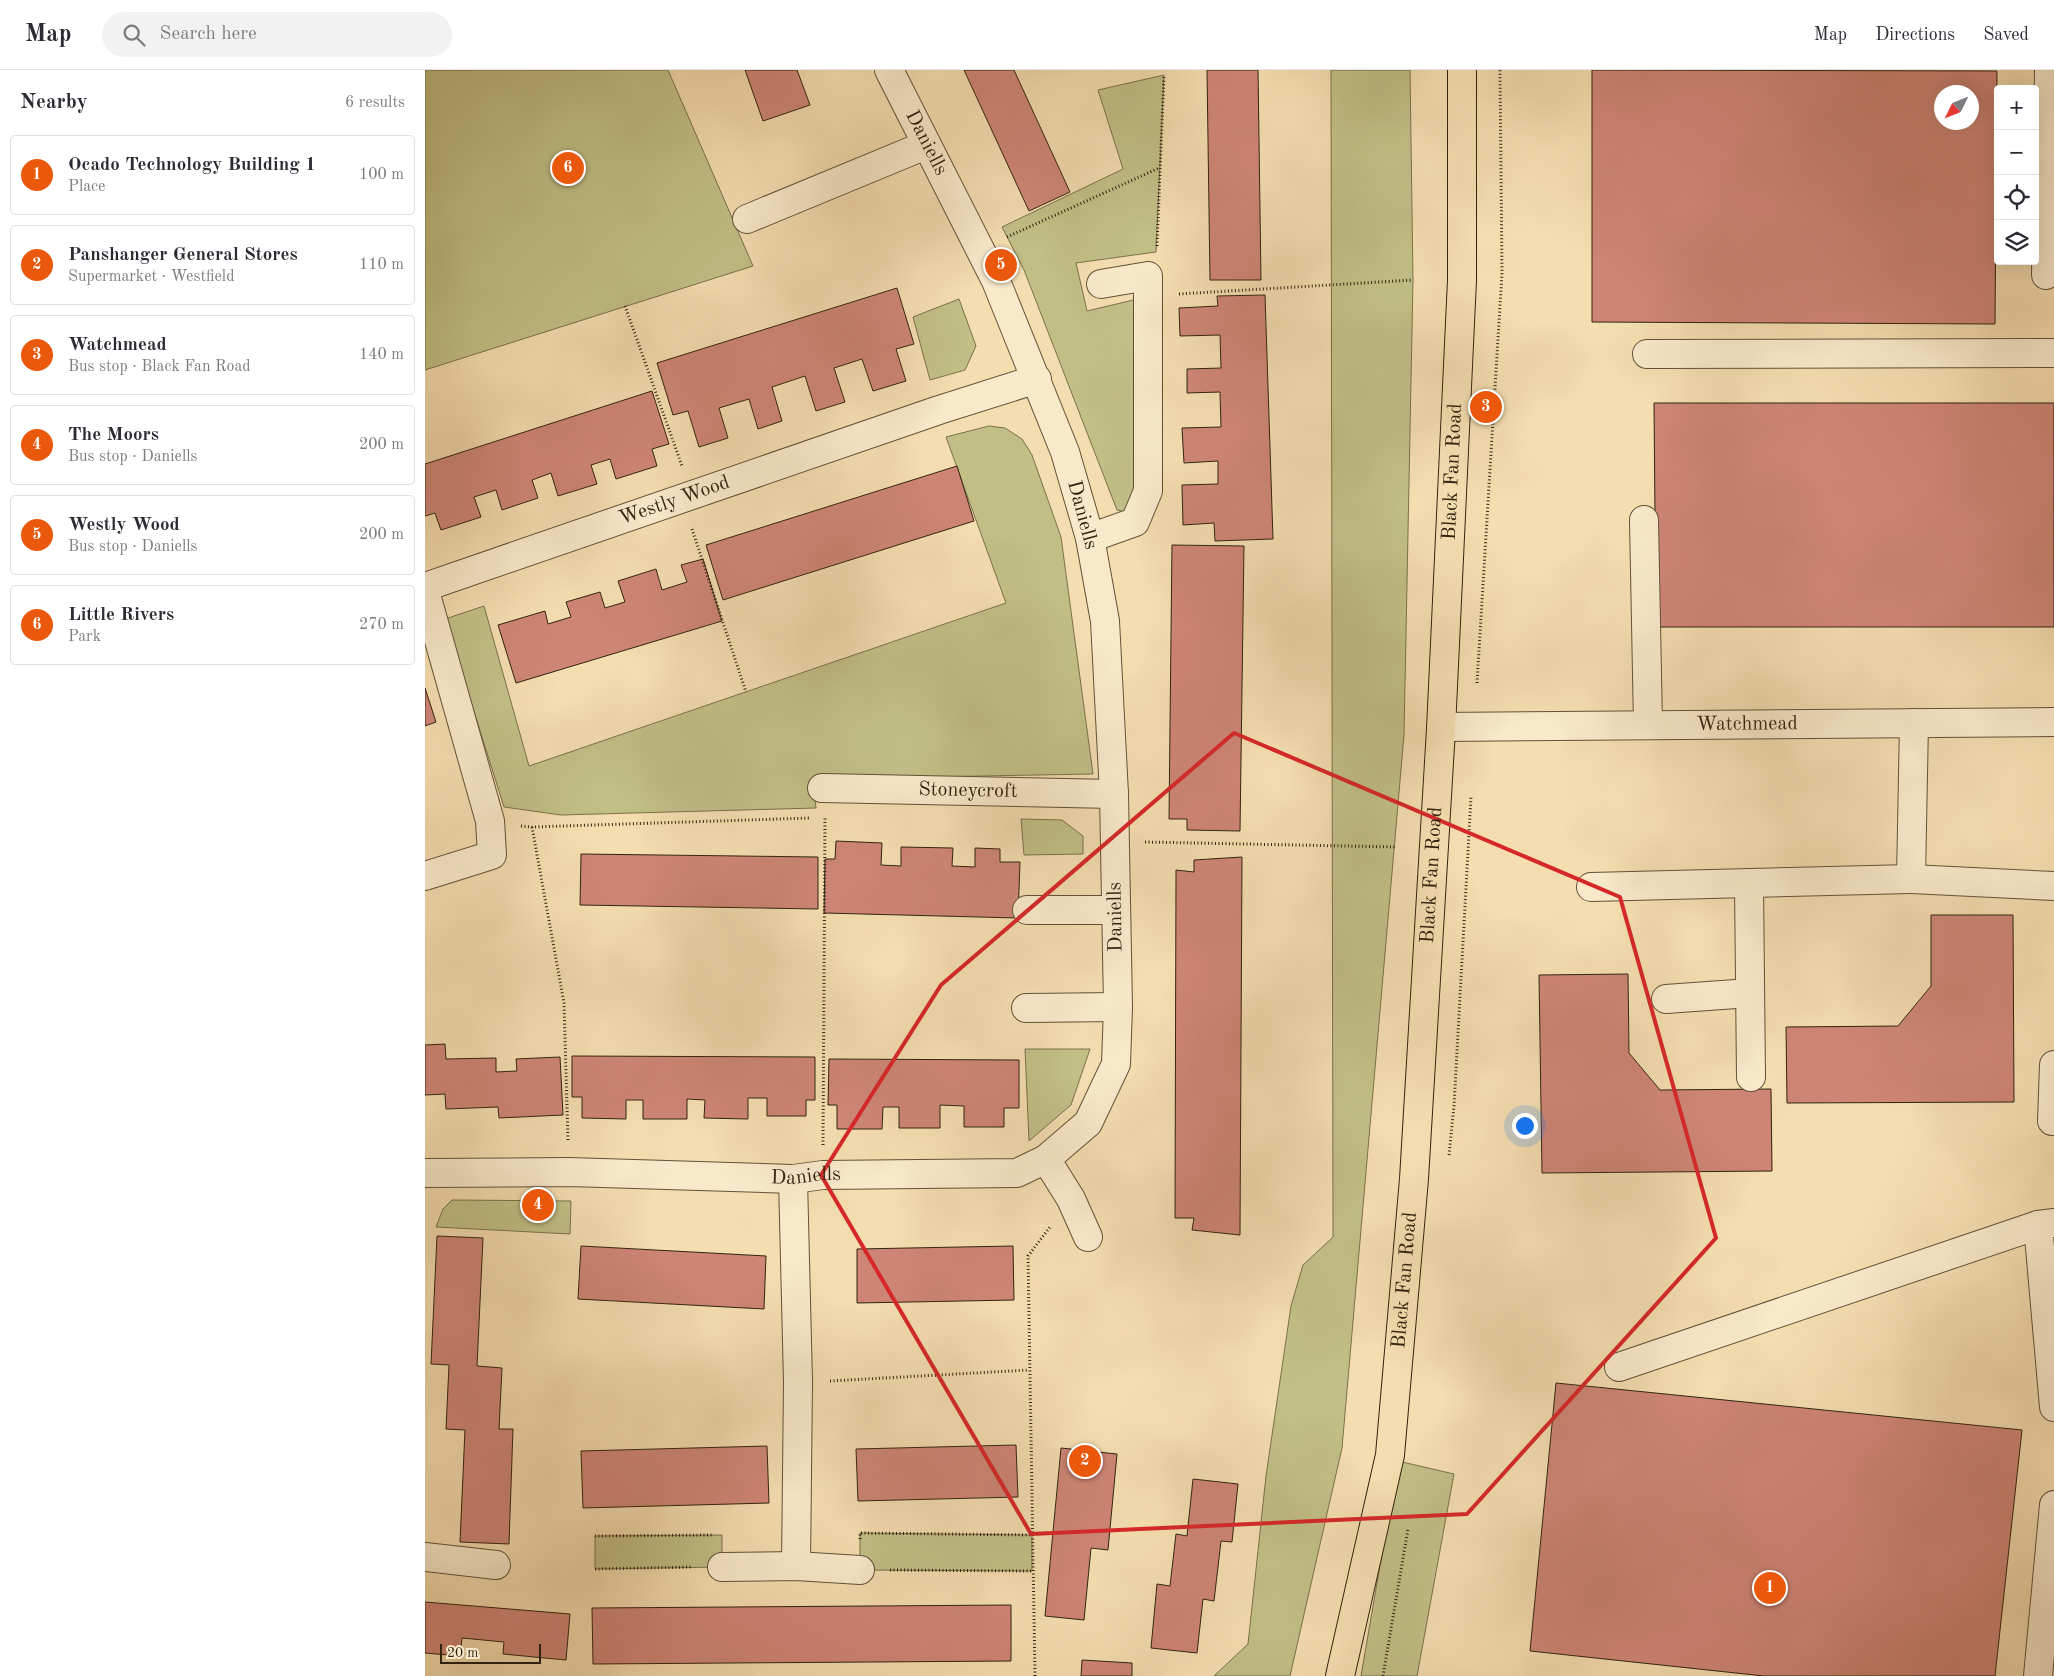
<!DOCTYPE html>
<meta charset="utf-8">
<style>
body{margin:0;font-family:"Old Standard TT",serif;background:#f2f2f3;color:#2b2b33}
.controls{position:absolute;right:15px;top:15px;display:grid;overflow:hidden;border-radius:5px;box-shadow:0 5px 20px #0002}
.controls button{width:45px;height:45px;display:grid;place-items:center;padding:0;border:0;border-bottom:1px solid #e1e1e2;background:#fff;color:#2b2b33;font:25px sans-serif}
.compass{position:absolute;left:1509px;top:15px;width:45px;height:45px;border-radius:50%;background:#fff;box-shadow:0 5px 20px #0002;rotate:227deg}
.scale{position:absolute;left:15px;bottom:12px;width:101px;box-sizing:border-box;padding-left:5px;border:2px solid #322311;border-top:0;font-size:14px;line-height:18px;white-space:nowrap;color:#322311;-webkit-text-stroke:4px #f8e9cb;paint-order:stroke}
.you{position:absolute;left:1099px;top:1055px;width:18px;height:18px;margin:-12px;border:4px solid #fff;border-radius:50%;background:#1a73e8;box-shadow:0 0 0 8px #1a73e833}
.badge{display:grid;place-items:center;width:32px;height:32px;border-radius:50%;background:#ea580c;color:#fff;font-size:16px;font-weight:700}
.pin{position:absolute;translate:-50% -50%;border:2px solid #fff;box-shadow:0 1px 5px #0006}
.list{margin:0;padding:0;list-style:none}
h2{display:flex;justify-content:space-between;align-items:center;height:65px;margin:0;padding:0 20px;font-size:21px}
h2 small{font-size:16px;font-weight:400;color:#7c7c81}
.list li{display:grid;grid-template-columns:32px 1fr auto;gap:15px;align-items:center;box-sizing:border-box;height:80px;margin:0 10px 10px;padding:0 10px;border:1px solid #e1e1e2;border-radius:5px}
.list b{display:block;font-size:19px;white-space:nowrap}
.list p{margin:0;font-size:16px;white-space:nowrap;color:#7c7c81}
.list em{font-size:16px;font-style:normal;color:#7c7c81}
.icon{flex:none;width:28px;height:28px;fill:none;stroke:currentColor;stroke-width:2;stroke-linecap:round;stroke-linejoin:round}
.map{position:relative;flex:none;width:1629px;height:1606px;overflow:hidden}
header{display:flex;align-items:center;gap:30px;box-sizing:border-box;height:70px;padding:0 25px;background:#fff;border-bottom:1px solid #e1e1e2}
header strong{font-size:24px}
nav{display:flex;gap:28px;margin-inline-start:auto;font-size:18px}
.search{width:350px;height:45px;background:#f2f2f3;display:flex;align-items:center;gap:12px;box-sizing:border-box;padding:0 18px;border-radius:28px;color:#7c7c81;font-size:19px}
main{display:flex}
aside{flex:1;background:#fff}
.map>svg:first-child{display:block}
.green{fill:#c1bf86;stroke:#7a714c}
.building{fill:#ce8576;stroke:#322311;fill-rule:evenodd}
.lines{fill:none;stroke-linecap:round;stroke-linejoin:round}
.minor-casing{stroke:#625238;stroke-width:30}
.major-casing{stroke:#322311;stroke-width:30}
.path{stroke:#322311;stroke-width:3;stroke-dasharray:1 2.5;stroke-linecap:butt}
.minor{stroke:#f8e9cb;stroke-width:28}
.major{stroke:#f4ddaf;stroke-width:28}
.marked{fill:none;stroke:#d62828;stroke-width:4;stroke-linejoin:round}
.labels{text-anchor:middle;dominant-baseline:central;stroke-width:4;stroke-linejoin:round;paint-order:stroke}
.street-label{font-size:20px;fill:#322311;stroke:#f8e9cb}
</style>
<header>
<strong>Map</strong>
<div class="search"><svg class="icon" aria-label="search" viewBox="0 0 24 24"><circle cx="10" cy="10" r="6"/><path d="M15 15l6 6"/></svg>Search here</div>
<nav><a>Map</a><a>Directions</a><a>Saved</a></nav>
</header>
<main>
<aside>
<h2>Nearby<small>6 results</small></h2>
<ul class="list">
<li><span class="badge">1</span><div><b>Ocado Technology Building 1</b><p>Place</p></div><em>100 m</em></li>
<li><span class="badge">2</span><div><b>Panshanger General Stores</b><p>Supermarket · Westfield</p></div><em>110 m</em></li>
<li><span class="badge">3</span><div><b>Watchmead</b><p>Bus stop · Black Fan Road</p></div><em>140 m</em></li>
<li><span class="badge">4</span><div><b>The Moors</b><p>Bus stop · Daniells</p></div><em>200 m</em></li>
<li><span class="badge">5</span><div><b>Westly Wood</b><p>Bus stop · Daniells</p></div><em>200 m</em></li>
<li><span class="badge">6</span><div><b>Little Rivers</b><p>Park</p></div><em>270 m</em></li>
</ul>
</aside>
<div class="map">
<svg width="1629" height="1606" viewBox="0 0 1629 1606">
<rect width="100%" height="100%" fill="#f4ddaf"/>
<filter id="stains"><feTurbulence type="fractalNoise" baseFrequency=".004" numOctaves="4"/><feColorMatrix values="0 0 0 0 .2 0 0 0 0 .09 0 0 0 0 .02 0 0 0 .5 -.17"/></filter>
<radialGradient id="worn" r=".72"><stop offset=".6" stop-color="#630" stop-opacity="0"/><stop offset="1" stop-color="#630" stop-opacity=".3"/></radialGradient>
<path class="green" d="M0,0H243L328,196L0,300Z
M906,0H985L988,210L979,665L917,1378L865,1606H789L823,1574L841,1406L866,1236L878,1195L908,1167Z
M739,5L731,182L651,193L662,241L721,227L714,410L700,442L692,440L599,200L577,157L698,99L673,20Z
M534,229L551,276L540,300L505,310L488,247Z
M564,356L580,358L597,369L607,385L636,467L668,704L388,709L391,738L136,745L79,737L20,549L59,536L104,696L581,533L521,367Z
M596,749L637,750L658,766V784L599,785Z
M600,979H665L646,1035L604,1071Z
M27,1130L146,1131L145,1164L11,1157L18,1139Z
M973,1391L1029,1404L992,1606H936Z
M435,1463L607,1465V1501L435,1500Z
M297,1465V1497L170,1499V1466Z"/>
<path class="building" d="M320,0H372L385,35L338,51Z
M539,0H589L645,122L604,141Z
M782,0H833L836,210H785Z
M1167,0L1572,1L1570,254L1167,252ZM1516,22H1546V52H1516Z
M472,218L489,274L471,279L481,311L448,321L437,289L409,298L420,332L391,341L380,306L347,317L357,351L333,359L324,329L294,338L303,368L274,377L263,341L248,345L232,293Z
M840,225L848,469L790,471L789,453L758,455L757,415L793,414V391L759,393L757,358L796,357L795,322L762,323V299L796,298L795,265L755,266L754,238L793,236L792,226Z
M227,321L244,374L227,379L232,396L191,409L185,389L166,395L172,414L133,426L126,403L107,410L113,428L77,440L71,420L49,427L56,447L16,460L10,443L0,446V394Z
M1229,333H1629V557H1231Z
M532,396L549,451L298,530L281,475Z
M747,475L819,476L815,761L762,760V749H744Z
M278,489L297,551L91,613L73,555L120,541L123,554L146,547L141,532L175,522L180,538L200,532L193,511L231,499L237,520L262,512L256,495Z
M0,618L11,652L0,656Z
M411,771L457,773L456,795L476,796V777L528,778L527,796L550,797V778L575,779V792H595L593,848L399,843L400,789H410Z
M156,784L393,787V839L155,835Z
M817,787L815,1165L767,1160L769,1148H750L751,800L769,802V790Z
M1506,845H1588L1589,1032L1362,1033L1361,957L1473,956L1506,916Z
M1203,904L1204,983L1235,1020L1346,1019L1347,1101L1117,1103L1114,905Z
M20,974L21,989L71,988V1002L92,1001L91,989L135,987L138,1045L74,1048L73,1037L21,1039L20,1024L0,1025V975Z
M147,986L390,987V1030H381V1046H342V1028H323V1049L279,1048L280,1030L262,1029V1049H218V1030H201V1049L157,1048V1027H147Z
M404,989L594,990V1038H579V1057H539V1036L515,1035V1058H474V1037H458L457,1059H412V1035H403Z
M12,1166L58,1168L52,1296L77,1298L74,1359H88L84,1474L35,1472L40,1360L21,1359L24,1295L6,1294Z
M156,1176L341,1186L339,1239L153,1229Z
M588,1176L589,1230L432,1233V1179Z
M1131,1313L1597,1360L1570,1606H1339L1105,1581Z
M591,1375L593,1427L433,1431L431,1379Z
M342,1376L344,1433L158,1438L156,1381Z
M636,1378L692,1384L683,1480L666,1478L659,1550L620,1546Z
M768,1409L813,1414L807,1472L796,1471L789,1531L778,1529L772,1583L726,1578L732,1514L745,1516L751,1464L762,1466Z
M0,1532L145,1544L141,1590L78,1584L79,1572L37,1568L35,1586L0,1583Z
M586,1535V1591L168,1594L167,1538Z
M657,1590L707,1593V1606H656Z"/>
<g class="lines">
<defs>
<g id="minor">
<path d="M322,149L501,75"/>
<path d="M1621,205L1624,0"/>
<path d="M1222,284L1629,283"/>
<path d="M1219,450L1223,655"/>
<path d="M665,468L710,452L723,421V206L676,214"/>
<path id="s1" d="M0,517L514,340L612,309"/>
<path d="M0,521L65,751L67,785L0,806"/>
<path d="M1489,653L1486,809L1629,816"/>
<path id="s2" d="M1016,657L1629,652"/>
<path id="s3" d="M397,718L689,724"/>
<path d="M1324,813L1326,1007"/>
<path d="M1166,817L1486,809"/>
<path d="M602,840H691"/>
<path d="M1241,929L1325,923"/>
<path d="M601,938L693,937"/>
<path d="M1627,1051L1629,995"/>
<path d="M621,1089L646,1129L663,1167"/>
<path id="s4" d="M0,1103L144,1102L368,1109L398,1105L592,1103L621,1089L663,1053L691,994L693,937L689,724L680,551L665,468L640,382L571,211L464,0"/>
<path d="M368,1109L373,1312L371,1496"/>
<path d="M1629,1153L1613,1155L1629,1337"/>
<path d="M1194,1297L1613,1155"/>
<path d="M0,1487L71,1495"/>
<path d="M297,1497L371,1496L435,1500"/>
<path d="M1613,1606L1629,1435"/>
</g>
<g id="major">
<path id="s5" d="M915,1606L965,1385L989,1109L1016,659L1037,210V0"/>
</g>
</defs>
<use href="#minor" class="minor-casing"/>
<use href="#major" class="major-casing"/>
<path class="path" d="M582,167L734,98
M732,176L739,5
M754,224L988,210
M200,236L257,396
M267,459L321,622
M1052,613L1077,203L1075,0
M96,756L107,757L385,748
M107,757L139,933L143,1071
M720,772L970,777
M398,1075L400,748
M1024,1085L1029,1036L1046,727
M405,1311L604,1300
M170,1466L289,1465
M435,1469V1463L607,1465
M170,1499L267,1497
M465,1500L607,1501
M610,1606L603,1186L625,1157
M958,1606L983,1459"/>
<use href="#minor" class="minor"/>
<use href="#major" class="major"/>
</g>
<path class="marked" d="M809,663L1195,827L1291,1168L1042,1444L606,1464L396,1105L516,915Z"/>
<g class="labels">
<g class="street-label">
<text transform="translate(501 73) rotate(63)">Daniells</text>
<text stroke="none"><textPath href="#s5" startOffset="1212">Black Fan Road</textPath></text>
<text stroke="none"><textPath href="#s1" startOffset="264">Westly Wood</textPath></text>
<text transform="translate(657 445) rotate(75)">Daniells</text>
<text stroke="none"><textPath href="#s2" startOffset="306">Watchmead</textPath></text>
<text stroke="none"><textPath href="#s3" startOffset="146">Stoneycroft</textPath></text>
<text stroke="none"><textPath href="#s5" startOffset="808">Black Fan Road</textPath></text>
<text transform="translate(691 847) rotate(-91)">Daniells</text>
<text stroke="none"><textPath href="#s4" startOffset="381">Daniells</textPath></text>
<text stroke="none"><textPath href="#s5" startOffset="402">Black Fan Road</textPath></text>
</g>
</g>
<rect width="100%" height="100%" filter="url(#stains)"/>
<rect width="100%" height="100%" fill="url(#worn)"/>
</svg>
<div class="controls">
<button>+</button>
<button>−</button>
<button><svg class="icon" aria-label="locate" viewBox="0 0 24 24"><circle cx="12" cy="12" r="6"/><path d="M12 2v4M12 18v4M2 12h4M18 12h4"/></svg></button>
<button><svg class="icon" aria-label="layers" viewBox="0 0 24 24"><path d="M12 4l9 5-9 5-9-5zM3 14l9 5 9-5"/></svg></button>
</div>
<svg class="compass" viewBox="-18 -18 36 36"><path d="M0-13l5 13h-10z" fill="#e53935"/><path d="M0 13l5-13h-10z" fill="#7c7c81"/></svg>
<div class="scale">20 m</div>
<div class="you"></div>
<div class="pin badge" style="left:1345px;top:1518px">1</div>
<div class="pin badge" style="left:660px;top:1391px">2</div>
<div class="pin badge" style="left:1061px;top:337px">3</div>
<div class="pin badge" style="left:113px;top:1135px">4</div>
<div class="pin badge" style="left:576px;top:195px">5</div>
<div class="pin badge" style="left:143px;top:98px">6</div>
</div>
</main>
